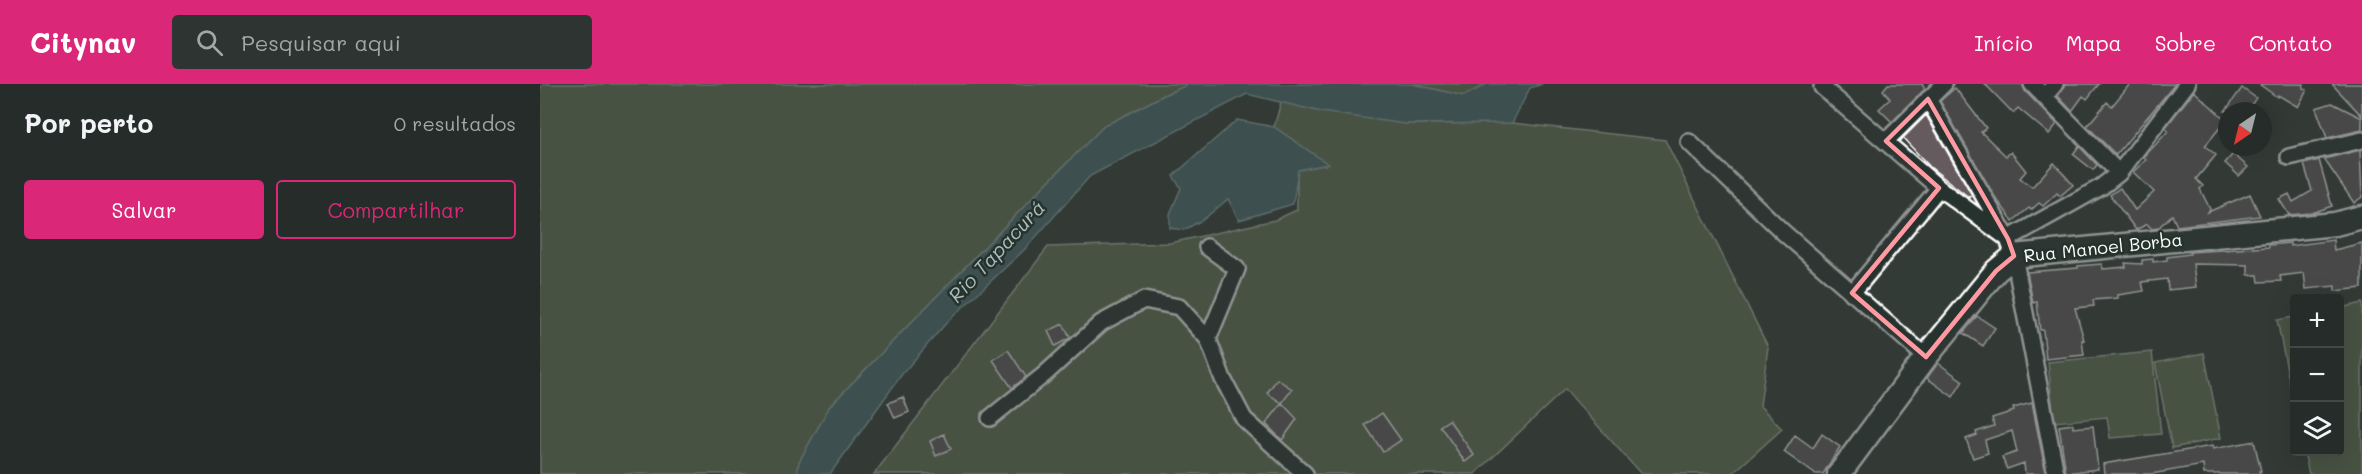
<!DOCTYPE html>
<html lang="pt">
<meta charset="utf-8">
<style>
body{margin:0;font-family:Mali,sans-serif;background:#2e3431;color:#f1f3f6}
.controls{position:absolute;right:18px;bottom:18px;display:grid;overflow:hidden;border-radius:6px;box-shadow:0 6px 24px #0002}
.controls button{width:54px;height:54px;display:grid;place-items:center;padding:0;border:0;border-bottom:2px solid #424846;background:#262c29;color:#f1f3f6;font:30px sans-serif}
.compass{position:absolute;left:1678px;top:18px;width:54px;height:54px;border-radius:50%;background:#262c29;box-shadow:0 6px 24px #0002;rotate:215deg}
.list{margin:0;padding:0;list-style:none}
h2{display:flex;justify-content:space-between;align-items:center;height:78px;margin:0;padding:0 24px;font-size:26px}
h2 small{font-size:20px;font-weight:400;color:#a4a7a8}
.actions{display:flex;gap:12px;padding:18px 24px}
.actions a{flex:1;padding:14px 0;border:2px solid #db2777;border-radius:6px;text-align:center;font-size:21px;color:#db2777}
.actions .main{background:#db2777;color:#fff}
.icon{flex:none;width:33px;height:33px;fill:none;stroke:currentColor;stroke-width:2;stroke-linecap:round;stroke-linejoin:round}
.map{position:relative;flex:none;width:1822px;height:390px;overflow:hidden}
header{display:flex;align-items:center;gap:36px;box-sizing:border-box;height:84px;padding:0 30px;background:#db2777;color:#fff}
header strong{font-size:28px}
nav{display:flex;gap:33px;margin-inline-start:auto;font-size:21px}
.search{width:420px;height:54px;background:#2e3431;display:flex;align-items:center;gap:15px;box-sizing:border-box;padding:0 21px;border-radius:6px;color:#a4a7a8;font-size:22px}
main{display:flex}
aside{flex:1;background:#262c29}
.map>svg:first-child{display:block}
.green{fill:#607052;stroke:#b0b8a8;stroke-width:1.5}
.water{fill:#486a6e;stroke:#91a6a8;stroke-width:1.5}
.building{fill:#655a5d;stroke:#fff;stroke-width:1.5}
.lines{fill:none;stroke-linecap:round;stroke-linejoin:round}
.street-casing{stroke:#fff;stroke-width:20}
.secondary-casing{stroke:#fff;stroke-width:27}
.street{stroke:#26332d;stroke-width:15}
.secondary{stroke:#26332d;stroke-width:22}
.marked{fill:none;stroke:#ff9aa2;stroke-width:4.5;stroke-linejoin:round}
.labels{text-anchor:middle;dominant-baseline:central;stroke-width:5;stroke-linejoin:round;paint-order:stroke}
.street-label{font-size:18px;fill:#fff;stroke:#26332d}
.water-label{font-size:20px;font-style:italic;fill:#adbcbe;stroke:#26332d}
</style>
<header>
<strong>Citynav</strong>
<div class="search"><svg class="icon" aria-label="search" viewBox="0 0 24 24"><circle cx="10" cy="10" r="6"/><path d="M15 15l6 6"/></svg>Pesquisar aqui</div>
<nav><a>Início</a><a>Mapa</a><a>Sobre</a><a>Contato</a></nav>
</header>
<main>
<aside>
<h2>Por perto<small>0 resultados</small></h2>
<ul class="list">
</ul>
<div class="actions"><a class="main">Salvar</a><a>Compartilhar</a></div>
</aside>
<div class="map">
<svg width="1822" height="390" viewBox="0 0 1822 390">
<rect width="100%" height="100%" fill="#333b37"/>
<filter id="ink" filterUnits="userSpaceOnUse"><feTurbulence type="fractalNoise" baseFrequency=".0167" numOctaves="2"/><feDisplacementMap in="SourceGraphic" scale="12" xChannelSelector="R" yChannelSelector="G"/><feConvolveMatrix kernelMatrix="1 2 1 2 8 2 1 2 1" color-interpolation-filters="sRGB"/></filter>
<g filter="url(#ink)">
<path class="green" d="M4,0H650L626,10L564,42L505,101L290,322L259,378L257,390H0V4Z
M872,0H947L924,12Z
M741,18L869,40L972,39L1125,56L1228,263L1220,322L1242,345L1192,390H1101L1025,305L935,390H334L508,163L630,159L735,136L757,126V86L788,80L734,43Z
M1822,219V390H1769L1764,368H1800V224Z
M1754,233V320L1737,236Z
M1612,268L1621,350L1570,354L1567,333L1514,338L1508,278Z
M1664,269L1681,354L1632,364L1615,279Z"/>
<path class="water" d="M650,0H872L924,12L947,0H1002L990,4L972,39L865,40L781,28L707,10L550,92L485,165L407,238L362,290L290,390H257L259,378L290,322L505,101L564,42L626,10Z
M697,36L734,43L788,80L758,86L753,120L699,136L688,115L664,135L644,146L630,144V130L641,104L633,92Z"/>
<path class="building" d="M1348,0H1382L1385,5L1352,38L1339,25L1350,15L1343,6Z
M1445,0H1483L1485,7L1517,40L1509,50L1478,24L1473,29Z
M1525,0H1559L1547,15L1543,12L1532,27L1518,12Z
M1590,0H1635L1576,71L1547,42L1567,18L1572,22Z
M1719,0H1764L1763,4L1767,6L1758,23L1738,11L1737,13Z
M1792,0H1822V32Z
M1415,4L1446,44L1441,48L1466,72L1471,68L1486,87L1480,94L1492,103L1514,79L1533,101L1520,112L1517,109L1503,122L1499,119L1491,126L1489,124L1473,137L1455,113L1400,17Z
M1702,4L1716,14L1707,27H1685Z
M1654,7L1686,36L1665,62L1676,71L1656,95L1663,102L1660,105L1670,125L1668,128L1710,110L1720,132L1637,142L1632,131L1618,144L1612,145L1607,140L1596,146L1570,111L1580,104L1595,126L1614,108L1593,88L1606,76L1604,73L1628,47L1625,44Z
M1792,19L1822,34V46L1787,54L1776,24Z
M1386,31L1432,111L1430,114L1390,83L1363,54Z
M1539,62L1557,81L1553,86L1533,70Z
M1820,66L1822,113L1814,119L1784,75Z
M1693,70L1708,83L1699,92L1685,79Z
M1779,76L1792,122L1772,129L1749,131L1739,115L1749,110L1753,118L1772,107L1764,80Z
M1793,156L1794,166L1822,159V204L1795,207V202L1766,205L1764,189L1740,192L1741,197L1719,198L1718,191H1708V181L1653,180L1656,203L1628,206L1627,195L1602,198L1604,207L1578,211V214L1553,216L1554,222L1535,224L1544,256H1542L1544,271L1506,275L1503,246H1500L1497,218L1493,219L1487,188L1538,184V182L1549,181L1562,180L1563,185L1586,183L1585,179L1602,180V176L1613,175V178L1627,176V173L1650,170L1649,168L1729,163V161L1750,159V162Z
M1437,232L1455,244L1443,262L1423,249Z
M523,240L530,254L515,262L508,247Z
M468,266L486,293L472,304L453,276Z
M1398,279L1423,297L1413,313L1387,294Z
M737,295L752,305L742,319L727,309Z
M363,313L369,328L355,334L348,319Z
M742,319L757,335L742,356L726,340Z
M1492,319L1506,390H1485L1484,379L1467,385L1462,373L1477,368L1472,347L1445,356L1448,369L1433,374L1426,355L1437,351L1436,348L1454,342L1452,334L1474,327L1473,324Z
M842,329L861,356L843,368L825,341Z
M909,336L934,371L925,378L900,342Z
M1533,340V344L1553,342L1558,385L1526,389L1519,342Z
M404,350L411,365L396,372L390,357Z
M1282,350L1300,363L1283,390H1275L1244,368L1255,351L1273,364Z
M1714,357L1721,387H1719L1720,390H1664L1663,381L1611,390H1564L1563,380L1672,362L1673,365Z"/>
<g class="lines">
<defs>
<path id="street" d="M1492,0L1579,89
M1282,3L1399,104L1468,155L1474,172L1516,390
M1505,12L1515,0
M1388,15L1468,155L1561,103L1579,89L1647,0
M1346,57L1404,0
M1149,58L1243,148L1386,273
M1749,73L1822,56
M667,163L697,185L668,255L683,295L704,335L765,390
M1312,209L1399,104
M450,334L505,290L561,239L604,216L639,223L668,255"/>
<path id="secondary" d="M1299,390L1386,273L1456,187L1474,172L1795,140L1822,133"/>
</defs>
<use href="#street" class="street-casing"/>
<use href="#secondary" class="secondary-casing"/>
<use href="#street" class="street"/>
<use href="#secondary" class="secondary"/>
</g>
</g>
<path d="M0 0H1822V390H0ZM1388,15L1468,155L1474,172L1456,187L1386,273L1312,209L1399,104L1346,57Z" fill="#333b37" fill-opacity=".55" fill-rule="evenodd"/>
<path class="marked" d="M1388,15L1468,155L1474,172L1456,187L1386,273L1312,209L1399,104L1346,57Z"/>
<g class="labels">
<g class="street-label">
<text transform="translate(1563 163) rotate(-6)">Rua Manoel Borba</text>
</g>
<g class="water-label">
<text transform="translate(456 167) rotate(-47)">Rio Tapacurá</text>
</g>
</g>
</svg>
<div class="controls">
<button>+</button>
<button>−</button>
<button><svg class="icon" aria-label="layers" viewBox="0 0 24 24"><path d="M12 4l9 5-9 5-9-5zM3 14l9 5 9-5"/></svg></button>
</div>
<svg class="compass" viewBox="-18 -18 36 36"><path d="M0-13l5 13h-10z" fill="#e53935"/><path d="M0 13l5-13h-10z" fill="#a4a7a8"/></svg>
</div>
</main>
